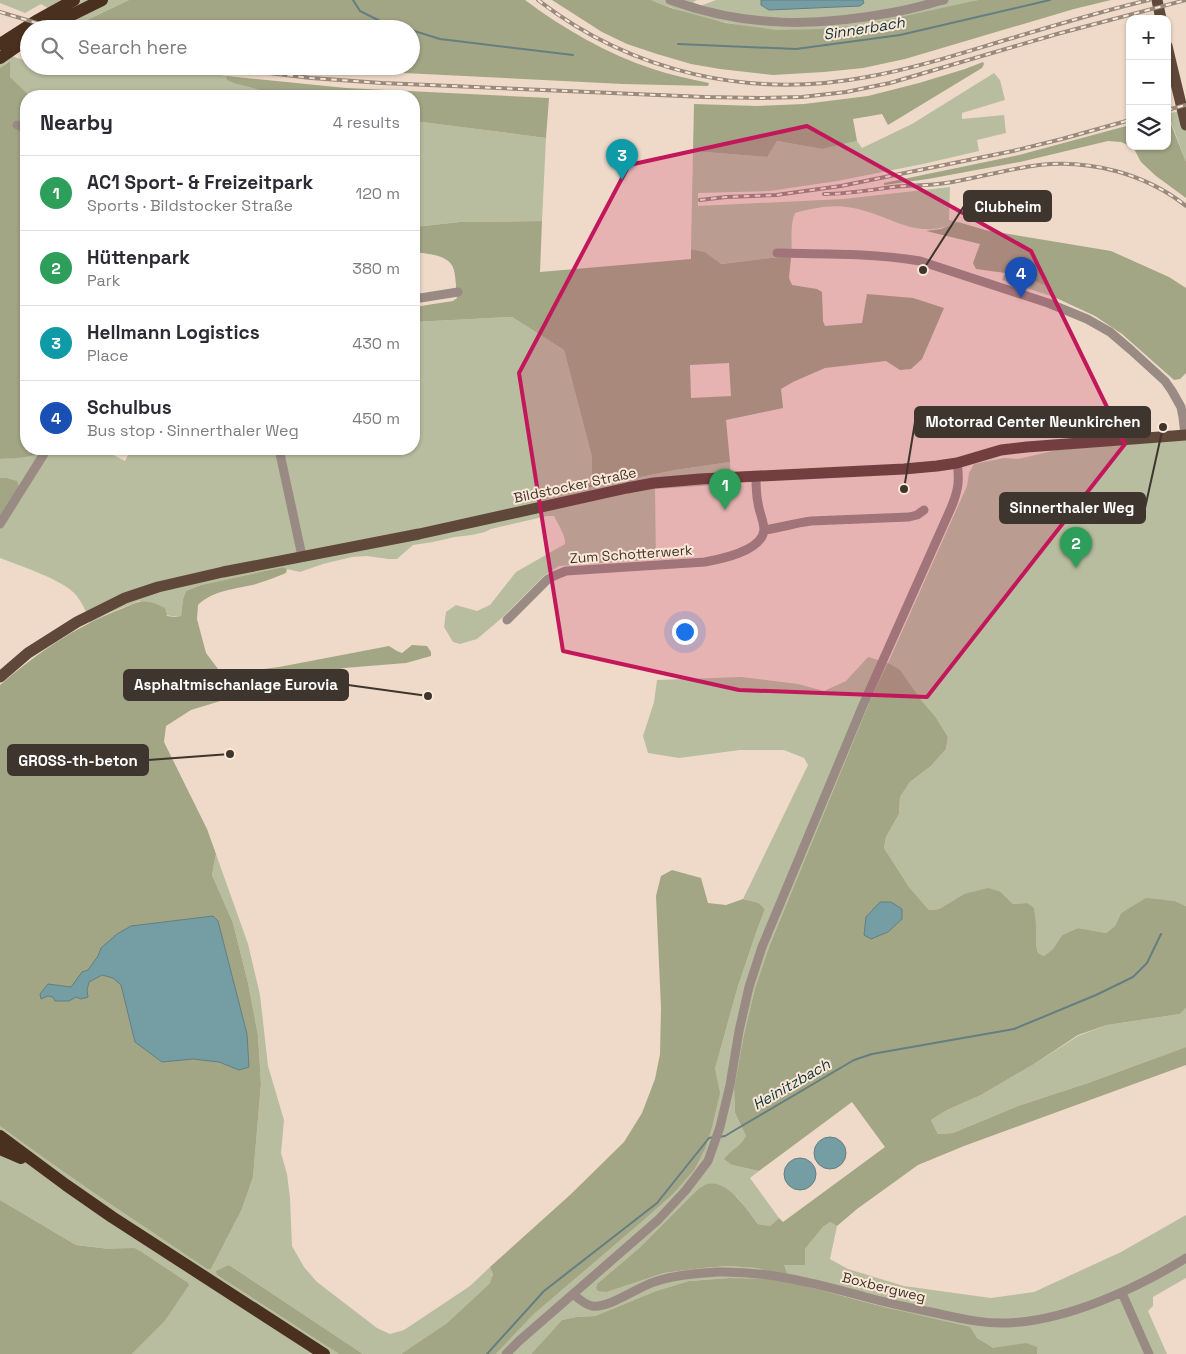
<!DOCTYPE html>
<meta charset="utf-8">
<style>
body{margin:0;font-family:"Space Grotesk",sans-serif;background:#f7f7f7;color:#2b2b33}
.controls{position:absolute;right:15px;top:15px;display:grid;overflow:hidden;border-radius:10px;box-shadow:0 1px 4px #0004}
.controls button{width:45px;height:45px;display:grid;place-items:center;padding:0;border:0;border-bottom:1px solid #e1e1e2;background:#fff;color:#2b2b33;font:25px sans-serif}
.you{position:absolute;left:684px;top:631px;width:18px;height:18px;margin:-12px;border:4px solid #fff;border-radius:50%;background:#1a73e8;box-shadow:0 0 0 8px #1a73e833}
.badge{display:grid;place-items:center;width:32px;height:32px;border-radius:50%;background:#111827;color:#fff;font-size:16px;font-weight:700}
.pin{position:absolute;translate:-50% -41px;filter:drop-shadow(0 1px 2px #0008)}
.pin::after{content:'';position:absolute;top:26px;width:18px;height:15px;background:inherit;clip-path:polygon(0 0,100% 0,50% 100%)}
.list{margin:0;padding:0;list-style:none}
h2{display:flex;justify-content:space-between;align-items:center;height:65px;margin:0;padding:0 20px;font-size:21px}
h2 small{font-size:16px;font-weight:400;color:#7c7c81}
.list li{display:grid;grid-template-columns:32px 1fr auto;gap:15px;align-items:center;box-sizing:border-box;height:75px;padding:0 20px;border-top:1px solid #e1e1e2}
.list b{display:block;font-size:19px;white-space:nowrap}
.list p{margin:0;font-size:16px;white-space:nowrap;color:#7c7c81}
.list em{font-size:16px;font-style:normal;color:#7c7c81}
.icon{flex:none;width:28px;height:28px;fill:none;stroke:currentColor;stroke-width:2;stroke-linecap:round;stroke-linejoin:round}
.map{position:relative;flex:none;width:1186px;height:1354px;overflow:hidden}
.search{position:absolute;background:#fff;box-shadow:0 1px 4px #0004;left:20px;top:20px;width:400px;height:55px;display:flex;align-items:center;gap:12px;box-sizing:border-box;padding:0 18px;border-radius:28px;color:#7c7c81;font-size:19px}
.panel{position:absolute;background:#fff;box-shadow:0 1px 4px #0004;left:20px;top:90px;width:400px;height:365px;border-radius:20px}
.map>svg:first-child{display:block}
.green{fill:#b9bd9f}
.forest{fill:#a2a685;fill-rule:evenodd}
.water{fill:#749ea4;stroke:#647e81}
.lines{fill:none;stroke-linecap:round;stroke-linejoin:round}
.stream{stroke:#647e81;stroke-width:2}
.minor{stroke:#998b83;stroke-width:9}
.major{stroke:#5f4839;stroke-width:11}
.highway{stroke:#4a301f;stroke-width:12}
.rail-casing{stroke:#988a7d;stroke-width:4}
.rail{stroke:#fce7d6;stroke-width:2;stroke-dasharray:5.5;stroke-linecap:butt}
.marked{fill:#c2185b;fill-opacity:0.2;stroke:#c2185b;stroke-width:4;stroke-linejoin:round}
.labels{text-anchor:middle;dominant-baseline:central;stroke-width:4;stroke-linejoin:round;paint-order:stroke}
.street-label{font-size:14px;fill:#3d352e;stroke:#fce7d6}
.water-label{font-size:15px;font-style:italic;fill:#09353a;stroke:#fce7d6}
.leader{fill:none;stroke:#3d352e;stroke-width:2}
.callout-dot{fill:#3d352e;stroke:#fce7d6;stroke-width:2}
.callout{fill:#3d352e;stroke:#3d352e;stroke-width:2}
.callout-label{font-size:15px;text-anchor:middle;font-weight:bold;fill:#fff}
</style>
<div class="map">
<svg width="1186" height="1354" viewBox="0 0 1186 1354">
<rect width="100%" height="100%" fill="#efdac9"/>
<path class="green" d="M0,0H129L87,20L73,23L41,4L25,13L0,3Z
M651,0H697L693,2L700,6L716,0H761V5L769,10L864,3L863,0H978C932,13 884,23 837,27C817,29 796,31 776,30C733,26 690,16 651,0Z
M0,51L9,55L29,62V66H177L226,76L228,80L236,84L283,96H30L10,77L9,61L0,68Z
M994,73L1000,80L1005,100L962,113V119L1004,115L1006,133L977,140L979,151L923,164L837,181L770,191L698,193V206L843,199L950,187L949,220L958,222C916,242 892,215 853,208C833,204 814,208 795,213C789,227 793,242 791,258H771L720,264L705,252L691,249L693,151L766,157L777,141L822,149L857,141L862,148L912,124Z
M1186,109V162L1168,114Z
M414,121L546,138L542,221L460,222L414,227Z
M1005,273C1017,275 1038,280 1048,287C1052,290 1053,293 1054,297L1002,280Z
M512,317L564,350L592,457V477L588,488L675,470L730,462L731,484L655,489L656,559L559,566L545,575L503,617L477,639L460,644L453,642L444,627L446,612L456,605L477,611L490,605L516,572L565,544C566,536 558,524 554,516H547L491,529L485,532L472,535L455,537L433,542L413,545L397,559H388L367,556L352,557L323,564L300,572L287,569L283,567L201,585L186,591L183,599L181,616C166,619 152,608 139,601L109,613L90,623C87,613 83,604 76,595C64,580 20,566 0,558V520L6,478H0V459L27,457L43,449H102L125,461L131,449H414V322Z
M1186,440V906L1175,901L1146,899L1121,913L1115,926L1106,933L1078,928L1062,935L1053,949L1044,956L1038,953L1036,945V925L1027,903L1013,904L1001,892L964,894L939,909L929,910L909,887L884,848L886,837L899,814L900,797L910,782L931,766L946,749L948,737L935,716L921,700L869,703L769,947L755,988L744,1034L734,1088L735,1113L746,1136L743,1144L727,1155L732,1165L759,1171L750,1178L779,1218L770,1226L758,1224L737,1197L707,1184L697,1190L638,1249L598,1283L607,1292L664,1273L703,1268L728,1266L756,1268L787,1276L783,1265L805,1249L823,1227L830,1222L837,1226L830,1259L848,1269L904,1286L991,1298L1034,1292L1121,1252L1186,1215V1278L1153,1297V1306L1148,1311L1167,1354H1037V1347L993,1349L977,1338L888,1308L806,1285L729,1278L689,1281L656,1291L595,1316L576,1317L562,1320L531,1354H496L534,1314L644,1220L672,1195L715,1069L738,986L756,933L765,909L759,903L743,899L808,765L804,758L784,750H740L679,758L648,753L643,736L654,702L657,680L741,677L798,684L824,691L846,681L868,657L888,663L967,486L969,473L974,464L1004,458L1018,459L1057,450Z
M216,854L248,944L260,995L268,1066L284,1120L281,1153L287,1174L290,1198L292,1246L304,1267L317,1282L377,1328L390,1334L404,1330L470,1286L490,1267L493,1273L491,1282L447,1323L401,1354H363L229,1265L217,1275L339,1354H132L164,1322L187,1282L142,1252L134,1249H110L76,1245L0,1200V1126C67,1176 137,1222 207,1269H211L242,1209L253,1177L261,1084L258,1035L248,983L233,923L212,875Z
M1186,1008V1047L1088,1083L1018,1106L953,1133L938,1134L931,1120L947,1110L981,1095L1034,1064L1078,1036L1107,1025L1180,1014Z"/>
<path class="forest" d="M129,0H525C564,29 607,54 653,69C671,75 690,79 709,83L708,86L623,84L343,70L306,66H411V29H75L73,23L87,20Z
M552,0H651L671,8L726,23L777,30L816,29L869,24L978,0H1111L1074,9L905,59L863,68L824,72L773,75L720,69L691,64L657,54L627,44L602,32Z
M10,61V77L30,96H26V449H43C36,459 12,458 0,459V68Z
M983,62L984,64L982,68L888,125L882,114L853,119L857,141L822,149L777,141L767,157L693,151L694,104L757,106L804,104L868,96L919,83L965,69Z
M226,76L346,88L549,98L546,138L414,121V96H283L236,84L227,80Z
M1167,114L1186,162V198L1156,176L1141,162L1133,147L1131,146H1167Z
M1130,125V146L1121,142L1108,141L1020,162L928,179L884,185V183L1019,155Z
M542,221L540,272L691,259V249L705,252L721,264L771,258H791L789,278L792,285L817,289L822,292L823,321L825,326L862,323L867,294L913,298L944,308L922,359L911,369L900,370L886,361L825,368L793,382L781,389L783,408L726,420L730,462L675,470L588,488L592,477V457L564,350L512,317L414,322V307L453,301L457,298C456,289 456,279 454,270C450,254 427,254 414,252V227L460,222ZM729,363L731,396L691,398L690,365Z
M958,222L985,230L1111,251L1169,277L1186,288V373L1180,379L1174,380L1122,334L1095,316L1054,297L1053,292L1049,287L1020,275L976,269L973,263L980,244L926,231L941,229Z
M0,478H6L17,481L19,487L0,520Z
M283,567L287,569L286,573C276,577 266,581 256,584C237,589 213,590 198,605L197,619L206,653L218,669L231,673L279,667L389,646L397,651L402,653L412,645L427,646L431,652V656L406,663L344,668L275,684L191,710L166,726L164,742L207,829L216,854L212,875L233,923L248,983L258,1035L261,1084L253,1177L242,1209L211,1269H207C137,1222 67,1176 0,1126V685C36,654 76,626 121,609C126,607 133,603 139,602C148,600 157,604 165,608L167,616L175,617L181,616L183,599L186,591L201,585Z
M888,663L900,670L921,700L935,716L948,737L946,749L931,766L910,782L900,797L899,814L886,837L884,848L909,887L929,910L939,909L964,894L988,888L1001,892L1013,904L1027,903L1034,908L1036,925V945L1038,953L1044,956L1053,949L1062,935L1078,928L1106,933L1115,926L1121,913L1146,898L1175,901L1186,906V1008L1180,1014L1107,1025L1078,1035L1034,1064L981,1095L947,1110L931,1120L938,1134L953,1133L1018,1106L1088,1083L1186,1047V1065L964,1146L918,1165L857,1209L837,1226L830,1222L823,1227L805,1249V1265H784L788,1276L756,1268L728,1266L703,1268L664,1273L607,1292L598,1291L596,1288L598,1283L638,1249L697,1190C700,1188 704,1185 707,1184C728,1179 747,1210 758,1224L770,1226L779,1218L783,1222L885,1147L852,1102L759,1171L732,1165L724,1159C731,1149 740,1148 746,1136L735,1113L734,1088L744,1034L755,988L769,947L869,703Z
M672,870L701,878L708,903L726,905L743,899L759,903L765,909L756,933L738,986L715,1069L720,1093L712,1127L705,1149L694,1170L672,1195L644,1220L534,1314L496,1354H401L447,1323L490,1283L493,1274L490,1267L570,1195L624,1142L642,1113L655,1079L660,1054L661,1008L656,896L661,876Z
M0,1200L76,1245L110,1249L134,1248L142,1252L187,1282L189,1285L164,1322L132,1354H0Z
M229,1265L363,1354H339L217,1275L216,1271Z
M729,1278L768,1279L790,1282L888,1308L970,1327L977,1338L993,1348L1026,1343L1037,1347V1354H531L562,1320L576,1317L595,1316L656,1291L689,1281Z"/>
<path class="water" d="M761,0H863L864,3L860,6L769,10L761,5Z
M880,902H891L902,909V919L888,932L871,939L864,935L866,917Z
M213,916L218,921L247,1034L249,1067L239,1070L219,1062L193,1059L162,1062L135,1042L121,985L113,978L102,975L89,982L87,990L88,997L81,999L76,997L69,1001H55L53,997L48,996L41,999L40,994L48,984L71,987L82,972L88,970L98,956L101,948L117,934L131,926Z
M814 1153a16 16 0 1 1 32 0a16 16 0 1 1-32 0Z
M784 1174a16 16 0 1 1 32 0a16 16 0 1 1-32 0Z"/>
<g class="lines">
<path class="stream" d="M353,0L360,11L382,22L405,29
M411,30L440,39L573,55
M678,44L796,49L900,35L1050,0
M719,1137L725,1136L735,1130L854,1060L872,1054L1014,1029L1096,995L1133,977L1147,963L1161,934
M487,1354L544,1291L657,1203L709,1138L714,1137"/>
<path class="minor" d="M670,0C746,28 817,27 895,12C912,9 928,4 944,0
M17,125L26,129
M777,253C825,254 873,253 920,261L1048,303L1087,319L1110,332L1131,350L1165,381L1172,391L1181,407L1183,417L1185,435
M414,299L458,292
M279,449L302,556
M0,524L47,449
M764,530C780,528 795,523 811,521L909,517L917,515L924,510
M507,620L548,579L556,575L566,571L705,562C721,559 762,551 764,530C764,521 759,512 758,503C756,494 756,485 756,476
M1122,1293L1149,1354
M573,1294C578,1298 585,1305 592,1306C608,1309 638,1287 654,1282C671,1276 699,1273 718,1272C769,1271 813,1283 862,1296C887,1303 911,1308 936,1313C959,1318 983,1324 1007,1323C1066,1321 1136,1289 1186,1258
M506,1354L519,1341L658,1220L686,1190L708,1161L720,1127L730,1085L739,1031L749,987L762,947L863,705L951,508C958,491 960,481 957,463"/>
<path class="major" d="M1157,0L1161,19
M1167,46L1186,125
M0,677L28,653L77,622L125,598L158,587L223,572L419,534L627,488L654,483L700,479L904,469L937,466L957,463L1001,450L1027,447L1186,435"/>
<path class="highway" d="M43,29L102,0
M0,44L36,21L74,0
M0,58L29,38
M0,1136L66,1185L112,1217L324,1354
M0,1149L21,1158"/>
<defs>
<path id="rail" d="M538,0C632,73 751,99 867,77C912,69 956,55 999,42C1049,27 1098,12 1149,0
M0,12L57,29
M211,66L311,78L382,83L704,97L760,98L802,97L846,92L890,83L1057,34L1186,0
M1167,110L1186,105
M824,194C847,194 870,190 893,187C910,185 928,186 946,183C977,178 1008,169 1039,165C1090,159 1146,174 1186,206
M700,200L726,197L776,195L841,186L1013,151L1062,139L1130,120"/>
</defs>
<use href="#rail" class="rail-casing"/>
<use href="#rail" class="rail"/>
</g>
<path class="marked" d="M807,126L1031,251L1125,444L927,697L739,690L563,651L519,373L629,165Z"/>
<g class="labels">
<g class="street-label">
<text transform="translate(575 485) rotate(-12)">Bildstocker Straße</text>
<text transform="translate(631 554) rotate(-4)">Zum Schotterwerk</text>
<text transform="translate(884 1287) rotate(14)">Boxbergweg</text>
</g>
<g class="water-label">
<text transform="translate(864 28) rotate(-9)">Sinnerbach</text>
<text transform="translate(791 1084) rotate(-30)">Heinitzbach</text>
</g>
</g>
<path class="leader" d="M923 270L964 206M904 489L915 422M1163 427L1145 508M428 696L348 685M230 754L148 760"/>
<g class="callout-dot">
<circle cx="923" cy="270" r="5"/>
<circle cx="904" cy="489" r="5"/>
<circle cx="1163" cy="427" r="5"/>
<circle cx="428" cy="696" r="5"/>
<circle cx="230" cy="754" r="5"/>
</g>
<g class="callout">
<rect x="964" y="191" width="87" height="30" rx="5"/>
<rect x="915" y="407" width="235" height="30" rx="5"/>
<rect x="1000" y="493" width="145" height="30" rx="5"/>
<rect x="124" y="670" width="224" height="30" rx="5"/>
<rect x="8" y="745" width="140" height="30" rx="5"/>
</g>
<g class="callout-label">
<text x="1008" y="212">Clubheim</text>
<text x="1033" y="427">Motorrad Center Neunkirchen</text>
<text x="1072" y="513">Sinnerthaler Weg</text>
<text x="236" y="690">Asphaltmischanlage Eurovia</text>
<text x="78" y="766">GROSS-th-beton</text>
</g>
</svg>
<div class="controls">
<button>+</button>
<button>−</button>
<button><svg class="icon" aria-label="layers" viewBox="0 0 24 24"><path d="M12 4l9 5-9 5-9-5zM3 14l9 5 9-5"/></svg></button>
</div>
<div class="you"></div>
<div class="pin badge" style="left:725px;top:510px;background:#2e9e5b">1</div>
<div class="pin badge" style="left:1076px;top:568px;background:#2e9e5b">2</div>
<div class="pin badge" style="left:622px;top:180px;background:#0f9aa8">3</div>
<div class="pin badge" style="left:1021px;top:298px;background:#1a4fb4">4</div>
<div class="search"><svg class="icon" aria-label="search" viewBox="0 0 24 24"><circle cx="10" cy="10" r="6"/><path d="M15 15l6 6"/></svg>Search here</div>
<section class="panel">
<h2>Nearby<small>4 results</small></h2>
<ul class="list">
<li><span class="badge" style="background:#2e9e5b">1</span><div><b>AC1 Sport- &amp; Freizeitpark</b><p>Sports · Bildstocker Straße</p></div><em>120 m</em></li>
<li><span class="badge" style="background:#2e9e5b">2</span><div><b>Hüttenpark</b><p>Park</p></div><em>380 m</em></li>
<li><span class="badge" style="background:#0f9aa8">3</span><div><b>Hellmann Logistics</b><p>Place</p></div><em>430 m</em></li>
<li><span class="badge" style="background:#1a4fb4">4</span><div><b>Schulbus</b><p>Bus stop · Sinnerthaler Weg</p></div><em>450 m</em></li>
</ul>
</section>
</div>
